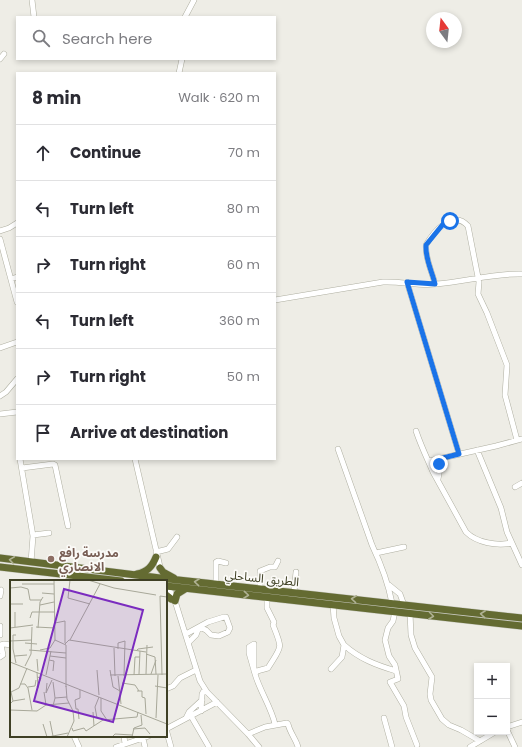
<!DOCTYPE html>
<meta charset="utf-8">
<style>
body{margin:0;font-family:Poppins,"Noto Sans Arabic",sans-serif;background:#f7f7f7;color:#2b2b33}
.controls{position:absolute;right:12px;bottom:12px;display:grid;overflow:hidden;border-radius:0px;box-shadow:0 2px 6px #0003}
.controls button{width:36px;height:36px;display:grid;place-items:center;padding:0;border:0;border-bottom:1px solid #e1e1e2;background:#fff;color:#2b2b33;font:20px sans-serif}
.compass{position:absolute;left:426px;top:12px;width:36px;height:36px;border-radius:50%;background:#fff;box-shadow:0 2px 6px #0003;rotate:345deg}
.stop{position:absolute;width:12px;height:12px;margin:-9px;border:3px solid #1a73e8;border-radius:50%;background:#fff}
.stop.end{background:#1a73e8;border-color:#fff;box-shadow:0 1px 4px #0008}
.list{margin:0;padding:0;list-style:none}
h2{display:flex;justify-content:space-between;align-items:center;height:52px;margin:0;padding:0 16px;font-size:17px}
h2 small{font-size:13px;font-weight:400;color:#7c7c81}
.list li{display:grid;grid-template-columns:26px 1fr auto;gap:12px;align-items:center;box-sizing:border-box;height:56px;padding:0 16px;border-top:1px solid #e1e1e2}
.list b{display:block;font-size:15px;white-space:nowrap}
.list em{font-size:13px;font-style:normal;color:#7c7c81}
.icon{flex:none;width:22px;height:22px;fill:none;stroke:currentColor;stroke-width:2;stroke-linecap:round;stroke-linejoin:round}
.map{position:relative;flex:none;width:522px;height:747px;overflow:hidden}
.search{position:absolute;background:#fff;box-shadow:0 2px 6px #0003;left:16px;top:16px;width:260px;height:44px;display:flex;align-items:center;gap:10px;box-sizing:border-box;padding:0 14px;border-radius:0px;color:#7c7c81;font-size:15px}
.panel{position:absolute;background:#fff;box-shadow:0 2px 6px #0003;left:16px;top:72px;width:260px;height:388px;border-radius:0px}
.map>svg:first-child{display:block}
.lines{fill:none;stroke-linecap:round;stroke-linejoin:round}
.minor-casing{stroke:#afafa1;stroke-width:6}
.highway-casing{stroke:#c9cac2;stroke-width:8}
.minor{stroke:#fff;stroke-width:5}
.highway{stroke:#646b32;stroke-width:7}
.oneway{stroke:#b0b294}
.route{stroke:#1a73e8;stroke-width:5}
.education-dot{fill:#8d6e63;stroke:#fbfaf7;stroke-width:1.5}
.labels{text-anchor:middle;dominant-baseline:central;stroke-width:3.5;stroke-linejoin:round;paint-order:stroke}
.education-label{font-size:12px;font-weight:bold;fill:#785e54;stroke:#fbfaf7;text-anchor:start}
.street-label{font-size:12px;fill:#3f4025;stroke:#fbfaf7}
.inset-road{fill:none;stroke:#a8a899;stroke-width:1}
.view{fill:#7b2cbf;fill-opacity:0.15;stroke:#7b2cbf;stroke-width:2}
.inset-edge{fill:none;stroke:#3f4025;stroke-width:2}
</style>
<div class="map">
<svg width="522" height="747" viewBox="0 0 522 747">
<rect width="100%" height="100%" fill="#eeede6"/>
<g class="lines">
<defs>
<path id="minor" d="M32,0L34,17
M185,17L194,0
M0,59L4,54
M179,73L182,59
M0,231L9,228L17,223
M0,239L17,302
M11,279L17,277
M407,282L459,454
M435,284C432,271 425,259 426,245C434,231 453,209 468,226L476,267L479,282L478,294L487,313L507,365L505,395L517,440
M275,300L383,282C401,281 418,286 436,284C465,282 493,273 522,274
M0,348L17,342
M0,396L6,392L17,379
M0,414L17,412
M416,431C421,446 427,458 433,472L466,532C477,543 497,546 512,543
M338,449L372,545C381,564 388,582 392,603
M477,450L501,508L507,532L522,565
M20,459L33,536L31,562
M135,459L161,571
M429,461L496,446L522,439
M22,468L53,464L55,465L68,526
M438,479L440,468L439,459
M515,487L522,483
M33,535L49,533
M156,552L168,549L177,537
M376,553L404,547
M216,584V562L218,561L226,563
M167,585L175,601L200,681L207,692L248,734L259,747
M389,585L400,594L404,605
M260,588V571L270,567H275L278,561
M0,591L1,590L0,596
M294,592L296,572
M267,597V608L274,622L273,625C283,650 282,645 268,668L257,671L255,674C260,691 271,707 275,724
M395,611L393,621L388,628L385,640L389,656L395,665L398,679L390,682L404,706L406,717L417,745
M410,613L411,635L415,648L432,677L430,694L431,700L442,719L449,725L461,730L480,741
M0,626V635
M186,634L208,622L224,617H226L230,628L228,632L219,636L211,635L206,630L199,627L196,635L189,642
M0,645L4,644L11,645
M344,645C360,659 376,665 396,671
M0,657L3,655L1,645
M331,669L342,657L344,645L339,636L334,618L333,604
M254,671V644L249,647V653L255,674
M166,689L173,686L180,678L196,670
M201,711L202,694L203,692H207
M191,716L209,747
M186,718L189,712L202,700
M384,718L392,747
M507,727L522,722
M166,729L217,702
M166,729L171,747
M507,730L515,747
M248,734L265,727L287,723L288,724C290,733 296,739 298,747
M74,736L79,747
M124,736L125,744
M143,738L145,747
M116,747L149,736
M470,747L495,732"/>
<path id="highway" d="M0,558L160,578L522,618
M0,567L121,581
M160,568L163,572L174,578
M137,574C147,572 152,567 156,557
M166,586L522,626
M166,595L171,599
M175,601L177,594L185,589"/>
</defs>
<use href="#minor" class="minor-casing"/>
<use href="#highway" class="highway-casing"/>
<use href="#minor" class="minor"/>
<use href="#highway" class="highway"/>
</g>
<defs><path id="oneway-chevron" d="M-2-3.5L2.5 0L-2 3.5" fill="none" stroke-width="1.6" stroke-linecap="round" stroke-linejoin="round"/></defs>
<g class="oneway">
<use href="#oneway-chevron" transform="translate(12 560) rotate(-172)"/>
<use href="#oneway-chevron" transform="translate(197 582) rotate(-174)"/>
<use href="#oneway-chevron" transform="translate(246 595) rotate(6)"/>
<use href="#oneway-chevron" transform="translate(354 599) rotate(-174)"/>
<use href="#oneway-chevron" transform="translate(483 614) rotate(-174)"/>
<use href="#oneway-chevron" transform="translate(431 616) rotate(7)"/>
</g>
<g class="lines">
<path class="route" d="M439,464V459L459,454L407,282L435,284C432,271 425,259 426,245L444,223L450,221"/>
</g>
<circle class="education-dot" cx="51" cy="559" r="4"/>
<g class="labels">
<g class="education-label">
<text x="59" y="552">مدرسة رافع<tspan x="59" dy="14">الانصاري</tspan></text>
</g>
<g class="street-label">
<text transform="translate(262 578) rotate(6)">الطريق الساحلي</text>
</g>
</g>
<g transform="translate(10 580)">
<rect width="157" height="157" fill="#eeede6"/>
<path class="inset-road" d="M44,0L45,60L56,65V107M60,0L58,18L80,24M78,0L104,8L146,15M12,4H44M0,8L11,7L18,9L20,20H31M32,13L44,14M0,24H13M30,25L44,22M5,32V47M20,38L22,32H44M45,43L55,41V63M26,47L45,48M0,48L23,45M28,48L30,22L33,17M6,55H3V69L6,83M60,60L90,4M0,61L22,60M15,63L27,64M55,64L59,60L136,72M104,68L105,96M108,69V63L115,61L114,96M19,70L56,73M30,70L40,68L45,60M126,71L128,69L143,67M136,74L145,77L146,94M5,76L17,75M40,76L56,78M27,79L28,91M39,80L44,81L43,91M0,82L157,144M15,86L21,74L22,47M87,90L89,115M100,90L103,107L110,111M27,92L28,108M129,94L130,71M136,94L137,65M141,94L146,80M36,95L41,71M100,95L157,94M124,95L125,77H130M152,95L150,16L157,17M108,96L111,124M27,97L31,98L27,107M43,102L45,118M37,103L36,113L42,100M112,103L125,105L129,111M10,104H15L18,108L22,130M56,106L57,119L63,131L64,141L57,157M145,106L157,108M18,107L25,106L26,100M127,111H132V117L135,118L136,134M34,112L36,125M91,118V131L97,140M3,121L15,119M0,124L3,121L1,112L9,108L17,88M43,126L45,118L57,117M66,129L65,120L70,118V110M66,129H68L69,139M0,130L27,131L36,125L59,123M83,132L84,146M87,138L85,127L89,117M146,138L148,95M40,141L43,156M33,144L37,157M62,148L63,151L74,148L76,151L93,140L127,137L128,132M123,149L135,148L140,154M38,157L58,153M102,157L105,154L122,155M122,157L124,148L132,145L131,135"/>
<path class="view" d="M54,9L133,30L103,142L24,121Z"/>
<rect width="157" height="157" class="inset-edge"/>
</g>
</svg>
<div class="controls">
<button>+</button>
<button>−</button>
</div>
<svg class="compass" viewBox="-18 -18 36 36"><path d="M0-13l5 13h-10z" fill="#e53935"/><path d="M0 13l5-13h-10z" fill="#7c7c81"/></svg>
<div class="stop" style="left:450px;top:221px"></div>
<div class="stop end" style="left:439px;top:464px"></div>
<div class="search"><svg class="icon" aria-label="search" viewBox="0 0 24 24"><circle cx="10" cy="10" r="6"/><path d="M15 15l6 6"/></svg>Search here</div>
<section class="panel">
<h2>8 min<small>Walk · 620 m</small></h2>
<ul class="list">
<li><svg class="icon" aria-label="ahead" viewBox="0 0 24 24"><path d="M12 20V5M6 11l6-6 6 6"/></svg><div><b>Continue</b></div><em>70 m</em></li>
<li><svg class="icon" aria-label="left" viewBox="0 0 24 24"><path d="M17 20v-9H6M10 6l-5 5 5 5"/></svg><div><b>Turn left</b></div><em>80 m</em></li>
<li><svg class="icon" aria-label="right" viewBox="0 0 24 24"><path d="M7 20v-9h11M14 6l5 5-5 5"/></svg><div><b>Turn right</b></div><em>60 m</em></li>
<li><svg class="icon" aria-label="left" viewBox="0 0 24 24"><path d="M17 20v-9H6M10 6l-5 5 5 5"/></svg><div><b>Turn left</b></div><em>360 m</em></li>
<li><svg class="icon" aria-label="right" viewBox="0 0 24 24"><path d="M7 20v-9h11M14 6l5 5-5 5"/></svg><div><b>Turn right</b></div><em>50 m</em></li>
<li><svg class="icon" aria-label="arrive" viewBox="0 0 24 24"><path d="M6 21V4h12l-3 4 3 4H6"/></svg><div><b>Arrive at destination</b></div></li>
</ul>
</section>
</div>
